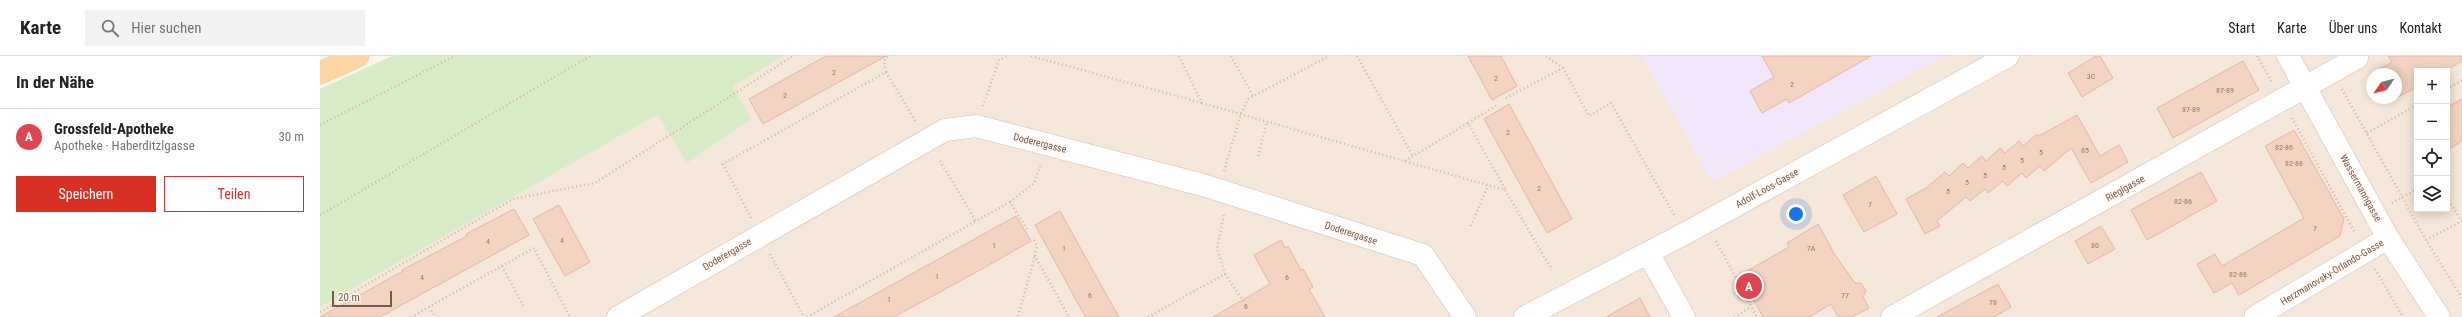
<!DOCTYPE html>
<html lang="de">
<meta charset="utf-8">
<style>
body{margin:0;font-family:"Roboto Condensed",sans-serif;background:#f2f2f2;color:#222}
.controls{position:absolute;right:12px;top:12px;display:grid;overflow:hidden;border-radius:0px;box-shadow:0 2px 10px #0003}
.controls button{width:36px;height:36px;display:grid;place-items:center;padding:0;border:0;border-bottom:1px solid #e0e0e0;background:#fff;color:#222;font:20px sans-serif}
.compass{position:absolute;left:2046px;top:12px;width:36px;height:36px;border-radius:50%;background:#fff;box-shadow:0 2px 10px #0003;rotate:235deg}
.scale{position:absolute;left:12px;bottom:10px;width:60px;box-sizing:border-box;padding-left:4px;border:2px solid #7a5a4c;border-top:0;font-size:11px;line-height:14px;white-space:nowrap;color:#7a5a4c;-webkit-text-stroke:3px #fff9f2;paint-order:stroke}
.you{position:absolute;left:1476px;top:158px;width:14px;height:14px;margin:-10px;border:3px solid #fff;border-radius:50%;background:#1a73e8;box-shadow:0 0 0 6px #1a73e833}
.badge{display:grid;place-items:center;width:26px;height:26px;border-radius:50%;background:#d93025;color:#fff;font-size:13px;font-weight:700}
.pin{position:absolute;translate:-50% -50%;border:2px solid #fff;box-shadow:0 1px 4px #0006}
.list{margin:0;padding:0;list-style:none}
h2{display:flex;justify-content:space-between;align-items:center;height:52px;margin:0;padding:0 16px;font-size:17px}
h2 small{font-size:13px;font-weight:400;color:#767676}
.list li{display:grid;grid-template-columns:26px 1fr auto;gap:12px;align-items:center;box-sizing:border-box;height:56px;padding:0 16px;border-top:1px solid #e0e0e0}
.list b{display:block;font-size:15px;white-space:nowrap}
.list p{margin:0;font-size:13px;white-space:nowrap;color:#767676}
.list em{font-size:13px;font-style:normal;color:#767676}
.actions{display:flex;gap:8px;padding:12px 16px}
.actions a{flex:1;padding:9px 0;border:1px solid #d93025;border-radius:0px;text-align:center;font-size:14px;color:#d93025}
.actions .main{background:#d93025;color:#fff}
.icon{flex:none;width:22px;height:22px;fill:none;stroke:currentColor;stroke-width:2;stroke-linecap:round;stroke-linejoin:round}
.map{position:relative;flex:none;width:2142px;height:261px;overflow:hidden}
header{display:flex;align-items:center;gap:24px;box-sizing:border-box;height:56px;padding:0 20px;background:#fff;border-bottom:1px solid #e0e0e0}
header strong{font-size:19px}
nav{display:flex;gap:22px;margin-inline-start:auto;font-size:14px}
.search{width:280px;height:36px;background:#f2f2f2;display:flex;align-items:center;gap:10px;box-sizing:border-box;padding:0 14px;border-radius:0px;color:#767676;font-size:15px}
main{display:flex}
aside{flex:1;background:#fff}
.map>svg:first-child{display:block}
.residential{fill:#f5e7d9;fill-rule:evenodd}
.education{fill:#f2e7fa}
.green{fill:#d8ecc8}
.building{fill:#f3d3c1;stroke:#e6b8a1}
.lines{fill:none;stroke-linecap:round;stroke-linejoin:round}
.minor-casing{stroke:#d3beb2;stroke-width:23}
.major-casing{stroke:#dad1cd;stroke-width:23}
.path{stroke:#d9b6a4;stroke-width:2.5;stroke-dasharray:1 3;stroke-linecap:butt}
.minor{stroke:#fff;stroke-width:22}
.major{stroke:#fcd6a3;stroke-width:22}
.labels{text-anchor:middle;dominant-baseline:central;stroke-width:3;stroke-linejoin:round;paint-order:stroke}
.number-label{font-size:8px;fill:#987869}
.street-label{font-size:10px;fill:#7a5a4c;stroke:#fff9f2}
</style>
<header>
<strong>Karte</strong>
<div class="search"><svg class="icon" aria-label="search" viewBox="0 0 24 24"><circle cx="10" cy="10" r="6"/><path d="M15 15l6 6"/></svg>Hier suchen</div>
<nav><a>Start</a><a>Karte</a><a>Über uns</a><a>Kontakt</a></nav>
</header>
<main>
<aside>
<h2>In der Nähe<small></small></h2>
<ul class="list">
<li><span class="badge" style="background:#e0444e">A</span><div><b>Grossfeld-Apotheke</b><p>Apotheke · Haberditzlgasse</p></div><em>30 m</em></li>
</ul>
<div class="actions"><a class="main">Speichern</a><a>Teilen</a></div>
</aside>
<div class="map">
<svg width="2142" height="261" viewBox="0 0 2142 261">
<rect width="100%" height="100%" fill="#fdf5eb"/>
<path class="residential" d="M439,0H2142V261H0V251ZM2097,15H2127V153H2097ZM2052,18H2076V42H2052Z"/>
<path class="education" d="M1322,0H1624L1392,126Z"/>
<path class="green" d="M72,0H463L413,30L431,63L367,107L338,58L0,251V33Z"/>
<path class="building" d="M506,0H566L443,68L429,43Z
M1148,0H1181L1197,30L1172,44Z
M1442,0H1551L1469,47L1467,43L1442,57L1430,35L1454,21Z
M1776,0H1780L1793,22L1762,41L1748,17Z
M2068,0H2142V5L2125,15H2097V31L2076,42V18H2051L2072,6Z
M1923,5L1939,34L1853,82L1837,52Z
M2142,43V85L2127,94V51Z
M1189,48L1252,163L1227,177L1164,63Z
M1757,59L1780,100L1799,89L1808,106L1771,127L1751,92L1724,115L1720,110L1706,122L1702,117L1687,130L1683,125L1668,137L1665,133L1650,145L1646,141L1617,165L1620,170L1605,178L1586,143L1606,132L1625,116L1629,120L1643,107L1648,112L1662,100L1666,105L1680,92L1685,97L1699,85L1703,90L1717,78L1719,80Z
M1974,74L2024,163L2020,180L1919,239L1912,227L1894,237L1877,208L1895,198L1902,210L1984,162L1945,90Z
M1881,116L1897,145L1827,184L1811,154Z
M1556,120L1577,158L1544,176L1523,139Z
M239,149L270,206L245,220L213,163Z
M194,153L209,179L178,196L60,261H0L83,215L82,214L147,180L146,178Z
M740,155L771,211L799,261H766L761,253L715,169Z
M696,160L711,185L653,218L574,261H514Z
M1498,168L1515,199L1535,227H1541L1546,235L1543,241L1549,252L1532,261H1518L1511,248L1489,261H1443L1420,219L1469,191L1467,187Z
M1781,170L1795,193L1768,208L1755,185Z
M961,184L965,192L968,190L981,214L983,213L993,231L989,233L1005,261H893L950,228L934,199Z
M1678,228L1691,251L1674,261H1617Z
M1320,242L1330,261H1286Z"/>
<g class="lines">
<defs>
<path id="minor" d="M1968,0L2068,182L2119,261
M1328,197L1364,261
M298,261L625,74L656,70L883,129L1103,199L1145,261
M1205,261L1364,178L1688,0
M1572,261L2037,2
M1935,261L2068,182"/>
<path id="major" d="M0,17L38,0"/>
</defs>
<use href="#minor" class="minor-casing"/>
<use href="#major" class="major-casing"/>
<path class="path" d="M711,0L882,47
M859,0L882,47L1185,134L1232,214
M911,0L933,40
M1037,0L1093,100
M1226,0L1243,12
M1937,0L1952,26
M566,16L564,5L568,0
M2022,33L2106,184L2142,242
M2127,33L2142,24
M1186,42L1243,12L1269,60L1291,47L1354,159
M663,50L679,4L687,0
M1972,62L2035,177
M1148,67L1176,50
M0,69L135,0
M2047,77L2097,49
M938,100L947,66
M620,105L656,165L690,146L707,173
M1085,105L1148,67L1185,133
M904,115L921,58L928,43L1009,0
M2127,141L2142,166
M690,146L714,127L721,108
M2072,147L2097,133
M0,159L270,0
M431,162L403,108L566,16L596,66
M1151,170L1168,129
M714,184L717,190L715,200L749,261
M2106,184L2142,165
M1396,185L1437,261
M450,198L484,261
M182,210L204,251
M2055,213L2083,261
M905,218L924,246
M109,251L115,261
M0,256L193,143L275,127L473,0
M698,260L715,200
M91,261L214,192L250,261
M487,261L656,165
M828,261L905,218L897,192L904,159
M1414,261L1431,251"/>
<use href="#minor" class="minor"/>
<use href="#major" class="major"/>
</g>
<g class="labels">
<g class="number-label">
<text x="514" y="16">2</text>
<text x="1771" y="20">3C</text>
<text x="1176" y="22">2</text>
<text x="1472" y="28">2</text>
<text x="1905" y="34">87-89</text>
<text x="465" y="39">2</text>
<text x="1871" y="53">87-89</text>
<text x="1188" y="76">2</text>
<text x="1964" y="91">82-86</text>
<text x="1765" y="94">85</text>
<text x="1721" y="96">5</text>
<text x="1702" y="104">5</text>
<text x="1974" y="107">82-86</text>
<text x="1684" y="111">5</text>
<text x="1665" y="119">5</text>
<text x="1647" y="126">5</text>
<text x="1219" y="132">2</text>
<text x="1628" y="135">5</text>
<text x="1863" y="145">82-86</text>
<text x="1550" y="148">7</text>
<text x="1995" y="172">7</text>
<text x="242" y="184">4</text>
<text x="168" y="185">4</text>
<text x="674" y="189">1</text>
<text x="1775" y="189">80</text>
<text x="744" y="192">1</text>
<text x="1491" y="192">7A</text>
<text x="1918" y="218">82-86</text>
<text x="617" y="220">1</text>
<text x="102" y="221">4</text>
<text x="967" y="221">6</text>
<text x="770" y="239">6</text>
<text x="1525" y="239">77</text>
<text x="569" y="243">1</text>
<text x="1673" y="246">78</text>
<text x="926" y="250">6</text>
</g>
<g class="street-label">
<text transform="translate(720 87) rotate(14)">Doderergasse</text>
<text transform="translate(1447 132) rotate(-29)">Adolf-Loos-Gasse</text>
<text transform="translate(1805 132) rotate(-29)">Rieglgasse</text>
<text transform="translate(2041 132) rotate(61)">Wassermanngasse</text>
<text transform="translate(1031 177) rotate(18)">Doderergasse</text>
<text transform="translate(407 198) rotate(-30)">Doderergasse</text>
<text transform="translate(2012 216) rotate(-31)">Herzmanovsky-Orlando-Gasse</text>
</g>
</g>
</svg>
<div class="controls">
<button>+</button>
<button>−</button>
<button><svg class="icon" aria-label="locate" viewBox="0 0 24 24"><circle cx="12" cy="12" r="6"/><path d="M12 2v4M12 18v4M2 12h4M18 12h4"/></svg></button>
<button><svg class="icon" aria-label="layers" viewBox="0 0 24 24"><path d="M12 4l9 5-9 5-9-5zM3 14l9 5 9-5"/></svg></button>
</div>
<svg class="compass" viewBox="-18 -18 36 36"><path d="M0-13l5 13h-10z" fill="#e53935"/><path d="M0 13l5-13h-10z" fill="#767676"/></svg>
<div class="scale">20 m</div>
<div class="you"></div>
<div class="pin badge" style="left:1429px;top:230px;background:#e0444e">A</div>
</div>
</main>
